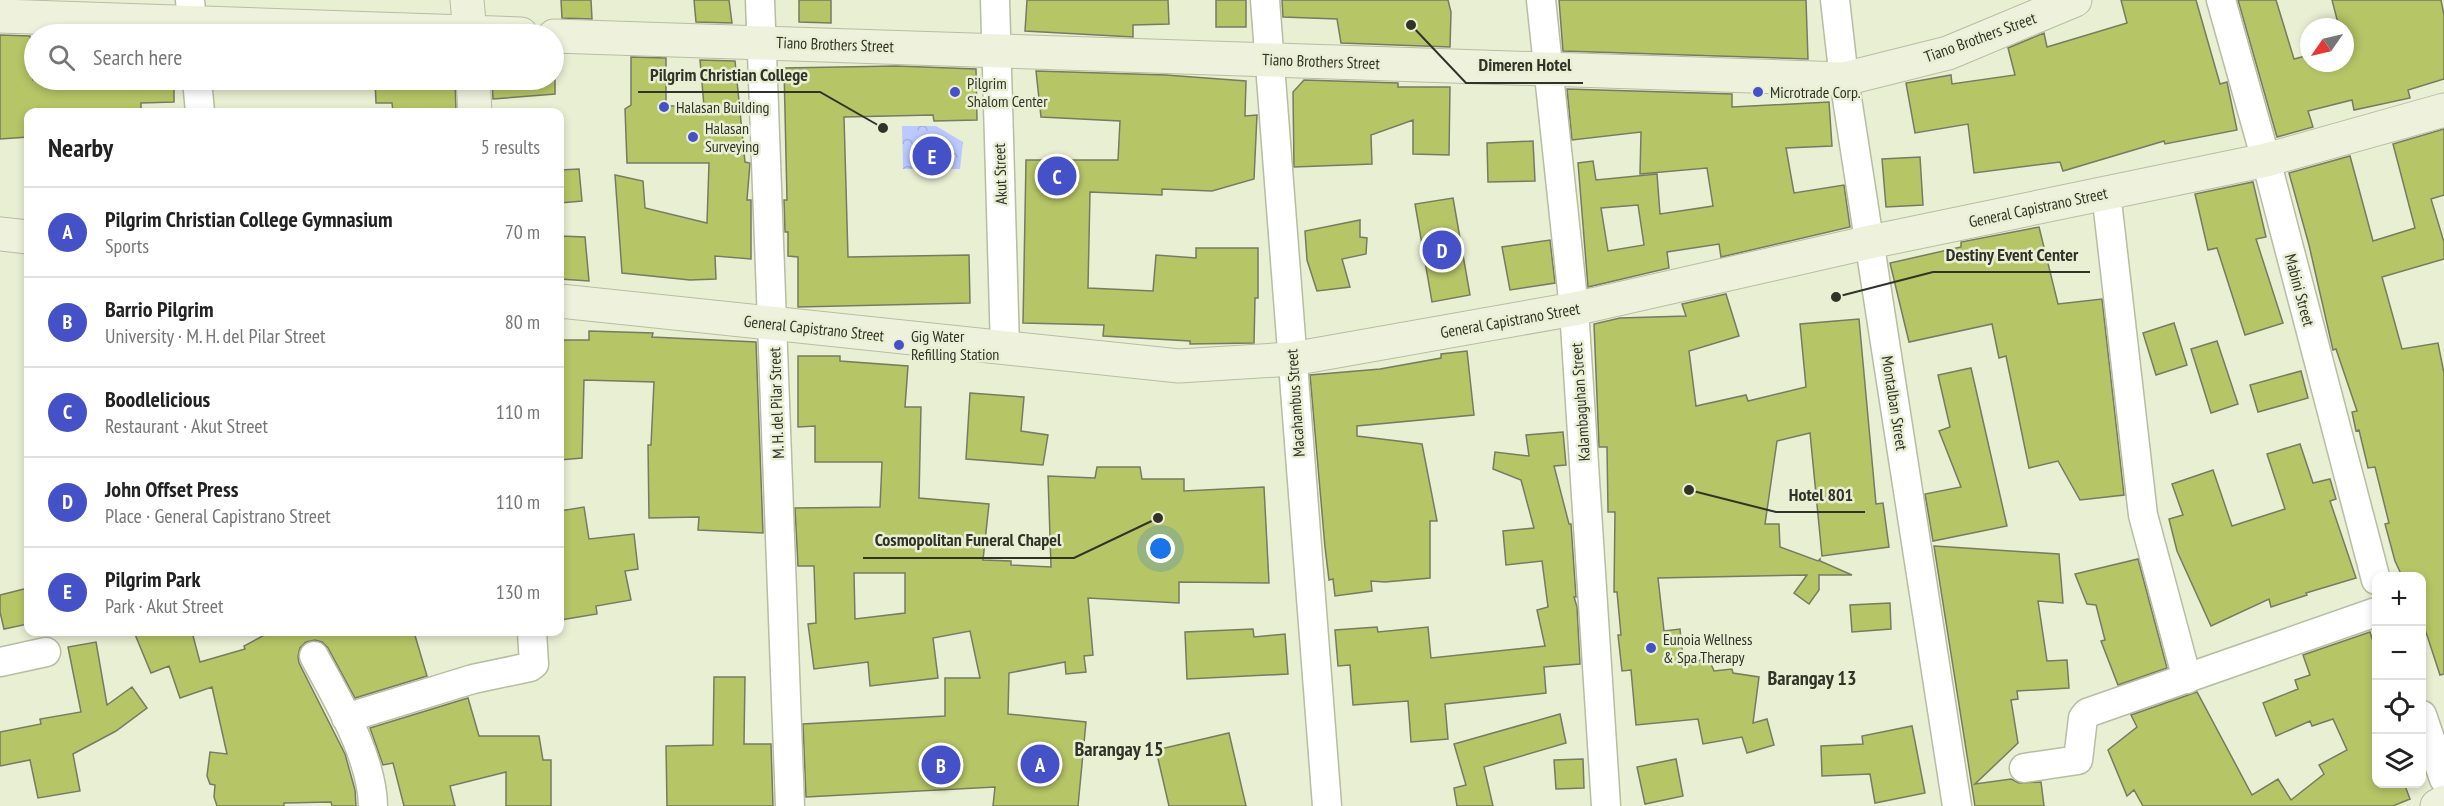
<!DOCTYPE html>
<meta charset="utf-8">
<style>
body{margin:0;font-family:"PT Sans Narrow",sans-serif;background:#f6f6f6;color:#222}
.controls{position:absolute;right:18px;bottom:18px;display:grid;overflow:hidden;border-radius:12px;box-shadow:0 3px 9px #0003}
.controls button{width:54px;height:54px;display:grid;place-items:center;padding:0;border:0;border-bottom:2px solid #e0e0e0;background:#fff;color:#222;font:30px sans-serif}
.compass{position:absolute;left:2300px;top:18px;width:54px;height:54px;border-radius:50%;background:#fff;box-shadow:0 3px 9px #0003;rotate:236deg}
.you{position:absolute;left:1161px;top:549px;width:21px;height:21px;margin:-15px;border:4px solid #fff;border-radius:50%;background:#1a73e8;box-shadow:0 0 0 9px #1a73e833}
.badge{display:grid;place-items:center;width:39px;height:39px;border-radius:50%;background:#4552c7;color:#fff;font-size:20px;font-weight:700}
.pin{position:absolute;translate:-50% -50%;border:3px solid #fff;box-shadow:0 2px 6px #0006}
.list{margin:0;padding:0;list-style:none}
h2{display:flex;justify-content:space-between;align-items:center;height:78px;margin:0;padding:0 24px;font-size:26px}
h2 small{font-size:20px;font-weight:400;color:#767676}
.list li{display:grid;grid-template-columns:39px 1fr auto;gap:18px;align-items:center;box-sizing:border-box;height:90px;padding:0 24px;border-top:2px solid #e0e0e0}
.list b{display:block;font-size:22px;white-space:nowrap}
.list p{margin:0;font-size:20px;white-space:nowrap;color:#767676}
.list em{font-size:20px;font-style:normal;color:#767676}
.icon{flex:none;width:33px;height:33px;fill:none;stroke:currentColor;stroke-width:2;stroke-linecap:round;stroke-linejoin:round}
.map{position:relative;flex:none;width:2444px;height:806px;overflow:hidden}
.search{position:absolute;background:#fff;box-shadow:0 3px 9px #0003;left:24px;top:24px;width:540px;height:66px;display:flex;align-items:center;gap:15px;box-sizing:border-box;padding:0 21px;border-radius:33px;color:#767676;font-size:22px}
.panel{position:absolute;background:#fff;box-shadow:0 3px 9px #0003;left:24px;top:108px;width:540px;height:528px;border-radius:12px}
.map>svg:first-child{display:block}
.park{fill:url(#park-crowns)}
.building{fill:#b6c566;stroke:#767b62;stroke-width:1.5;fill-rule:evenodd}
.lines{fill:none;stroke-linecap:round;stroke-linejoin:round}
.street-casing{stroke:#b7bda2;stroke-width:31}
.secondary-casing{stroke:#b7bda2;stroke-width:35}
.street{stroke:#fff;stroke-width:28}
.secondary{stroke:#eef2dc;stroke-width:33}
.poi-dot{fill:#4552c7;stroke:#e9efd3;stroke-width:2}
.labels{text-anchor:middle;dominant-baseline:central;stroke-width:5;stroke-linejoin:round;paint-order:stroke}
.street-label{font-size:16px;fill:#313329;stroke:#e9efd3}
.poi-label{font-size:16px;fill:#313329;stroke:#e9efd3;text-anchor:start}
.quarter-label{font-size:20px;font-weight:bold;fill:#313329;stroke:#e9efd3}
.leader{fill:none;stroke:#313329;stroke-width:2}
.callout-dot{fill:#313329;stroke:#e9efd3;stroke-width:2}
.callout-label{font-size:18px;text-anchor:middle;font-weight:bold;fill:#313329;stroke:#e9efd3;stroke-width:5;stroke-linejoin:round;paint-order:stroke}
</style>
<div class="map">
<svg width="2444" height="806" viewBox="0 0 2444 806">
<defs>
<pattern id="park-crowns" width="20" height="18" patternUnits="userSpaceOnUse" patternTransform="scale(1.5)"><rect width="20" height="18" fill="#bbc9ff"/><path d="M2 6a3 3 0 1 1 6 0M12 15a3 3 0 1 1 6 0" fill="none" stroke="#a1addb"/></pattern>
</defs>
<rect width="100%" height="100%" fill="#e9efd3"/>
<path class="park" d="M902,126H936L963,142L960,169H903Z"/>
<path class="building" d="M561,0H591L592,19L562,18Z
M694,0H729L732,23L696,22Z
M799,0H831V23L799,22Z
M1027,0H1168L1169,24L1133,25V37L1025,31Z
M1216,0H1246V27H1216Z
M1282,0H1448L1451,12L1450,47L1341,43L1337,19L1283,17Z
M1559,0H1806L1808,59L1563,51Z
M2121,0H2196L2220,84L2227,82L2237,130L2165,144L2164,141L2063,171L2060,162L1974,173L1968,124L1915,133L1906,83L1951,75L1952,84L2015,75L2008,48L2044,33L2047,47L2127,23Z
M2238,0H2276L2294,59L2309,55V63H2345V27H2339L2332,0H2441L2444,15V79L2408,90L2410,98L2354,110L2352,100L2308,111L2313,127L2277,137Z
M0,35L30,36L33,80H174V102L141,103V112H28V137L0,139Z
M631,57L666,58V106H704L700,60L735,61L745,162L750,163L747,200H751V259L715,256L716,279L690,280L622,273L615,175L643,181L645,208L707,223L709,163H627L625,109L631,105Z
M896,66L976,69L977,120L934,121L933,115L844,117L848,257L969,255L970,303L798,307V257L788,256V232H785L784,200H787L784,68Z
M1036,71L1166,75L1246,81L1245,116L1257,115L1254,179L1212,191L1162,189V195L1090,192L1088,288L1153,291L1156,255L1196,258V248H1258V298H1255L1254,343L1190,344V341L1103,336L1104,325L1023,323L1026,160H1118L1120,121L1041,117Z
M375,80H455L456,112H393L392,103H376Z
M492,80H555V94L493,99Z
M1304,80L1398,83V87H1450L1449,155L1413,154V120L1371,135L1372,164L1294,167L1293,92Z
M1567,89L1732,94V107L1829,102L1832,146L1786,148L1794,193L1844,185L1850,227L1721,257L1719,244L1667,252L1669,268L1588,287L1578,163L1593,161L1596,180L1657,174L1660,214L1713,206L1707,168L1640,174L1641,132L1572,140ZM1638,205L1644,245L1608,251L1601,208Z
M2444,129V195L2431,199L2444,242V259L2382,277L2402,349L2438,343L2444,373V674L2440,675L2421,617V576H2402L2395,561L2385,524L2389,523L2375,467L2368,468L2359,430L2356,431L2352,412L2357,411L2336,349L2333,350L2309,245L2289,173L2350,156L2373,241L2415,228L2393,144Z
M1533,141L1535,181L1488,182L1487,143Z
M1920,157L1923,205L1886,207L1882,159Z
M579,169L582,201L560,203V170Z
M2253,182L2266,237L2256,239L2283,323L2245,335L2217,248L2208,250L2195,194Z
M1453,198L1470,295L1432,302L1415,204Z
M1360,220V237L1367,238L1366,254L1342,259L1350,287L1317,291L1307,260L1305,231Z
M2039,227L2058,304L2102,299L2124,495L2080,500L2058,461L2029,468L2006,356L1999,358L1992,324L1909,342L1890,263L1961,247V242Z
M560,236L585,237L589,281L560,279Z
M1550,240L1555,283L1510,290L1502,247Z
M1726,294L1739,336L1689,351L1696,406L1746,395L1748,401L1806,387L1800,324L1859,319L1876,504L1883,503L1889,547L1822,556L1810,433L1777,441L1765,524H1779L1780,547L1818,561L1820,559V561L1852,575H1819V590L1809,604L1794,593L1807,575L1658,578L1664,631L1680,629L1684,667L1708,657L1714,671L1732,669L1733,673L1759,677L1753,723L1767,719L1774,745L1747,753L1742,737L1703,744L1698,719L1636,725L1631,670L1622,671L1618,635H1621L1617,592H1614L1615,512H1608L1607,447H1599L1598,421L1594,324L1620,318L1686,316L1682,304Z
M2174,323L2187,365L2156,375L2143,333Z
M589,331L653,333L652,337L756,342L763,533L698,530L699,517L649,518L648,445H651L654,382L584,380L582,458L560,460V340H589Z
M2217,341L2238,404L2211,413L2191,349Z
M1467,351L1474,415L1357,426V436L1422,444L1437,521H1430V578L1385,582L1371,581L1372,591L1335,596L1333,579L1329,580L1325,547L1310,375L1380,369L1441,358V354Z
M798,356H840V361L908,366L905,407H921L919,498L989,504L983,560L1011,561V565L1051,567L1048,476L1095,478L1097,467H1140L1142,479H1184V491L1264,487L1269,583L1179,582V603L1088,598L1093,655L1084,656L1086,672L1066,674L1065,662L1009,673L1008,714L1086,722L1078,806H993L995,787L806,797L803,724L945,716V678H980L970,631L933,638L938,678L870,686L868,662L814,669L808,624L816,623L814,566H798L795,508L880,507L882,462H815V426L798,427ZM854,573H905V613L855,619Z
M1971,368L2007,526L1933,541L1925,494L1961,487L1939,431L1950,427L1938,375Z
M2301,371L2308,398L2258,412L2250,385Z
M970,393L1024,397L1021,431L1048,435L1043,465L966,459Z
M1563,432L1566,465L1554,466L1569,524H1571L1576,597H1574L1577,607L1580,664L1544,667L1546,693L1445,704L1448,739L1411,742L1408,701L1353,705L1350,665L1338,666L1335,630L1377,627L1378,632L1428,627L1431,658L1545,646L1537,610L1548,607L1542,561L1506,565L1503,531L1534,528L1521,480L1493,469L1495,452L1529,456L1526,435Z
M2300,444L2313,483L2330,479L2336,499L2330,501L2356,578L2306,593L2307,595L2271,607L2269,599L2211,626L2177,551L2169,519L2183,515L2172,484L2213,470L2232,526L2285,509L2267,454Z
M584,507L589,539L634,534L638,569L625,571L631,600L596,606L597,614L560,620V511Z
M1934,546L2059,554L2063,603L2038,601L2047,661L2067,660L2069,688L2017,691L2018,699L2011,700L2018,743L1975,784L2011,779L2019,783L2041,782L2044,806H1975Z
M2138,559L2167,668L2118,685L2101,641L2105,640L2096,605L2087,604L2075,574Z
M28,588V624L4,629L0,612V595Z
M1890,603L1891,629L1852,632L1850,605Z
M1253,629L1254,637L1285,634L1288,674L1187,679L1185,632Z
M134,632H192L200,662L245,649L244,646L270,632H414L427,676L355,698L328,648L322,642L315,640L306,642L300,648L298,656L299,663L345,754L355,790L356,806H332L331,802L284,803V806H217L214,797L215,785L210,784L207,776L210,752L227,754L212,687L180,698L169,666L151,673Z
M2370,632L2376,651V783H2404L2410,799L2393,806H2143L2134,790L2127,796L2108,750L2137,727L2131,715L2197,692L2252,795L2278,779L2291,800L2324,774L2319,765L2347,750L2333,719L2312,726L2310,721L2276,736L2263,703L2298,689L2295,680L2310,675L2303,655Z
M96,642L107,705L132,687L147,708L116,731L73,754L80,791L38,798L30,760L0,766V732L41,724L40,719L81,712L68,647Z
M714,677H745L744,744H771L773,806H667L666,746L713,745Z
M468,698L479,736H539L543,760H551V806H506V772L450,786L455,806H404L393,763L383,765L370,728Z
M1560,714L1566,743L1484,767L1493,806H1457L1454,788L1466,785L1454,744Z
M1912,726L1925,793L1875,803L1870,774L1822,776L1821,746L1863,744L1862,736Z
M1229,733L1246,806H1169L1156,750Z
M1583,759L1584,788L1556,789L1554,760Z
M1676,759L1683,796L1645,804L1637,767Z"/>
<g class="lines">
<defs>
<path id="street" d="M190,0L193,34
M760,0L790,806
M995,0L1005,349
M1265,0L1327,806
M1541,0L1574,309L1606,806
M1835,0L1844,79L1957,806
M2221,0L2266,160L2376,580
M197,80L200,112
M2106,192L2143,515L2187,679
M314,656C337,699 372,756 373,806
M0,662L46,652
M2422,715L2444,779
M346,718L473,679L530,667L534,664L532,632
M2024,768L2078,760L2083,718L2087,713L2376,612"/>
<path id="secondary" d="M467,0L470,34
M0,16L521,34
M554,36L1844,79L1948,53L2075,0
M473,80L475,112
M0,234L28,237
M560,301L1179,366L1292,359L1574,309L1870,242L2266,160L2444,110
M2437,806L2444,802"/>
</defs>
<use href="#street" class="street-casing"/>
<use href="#secondary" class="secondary-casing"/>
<use href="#street" class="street"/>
<use href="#secondary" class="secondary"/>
</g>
<g class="poi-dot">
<circle cx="955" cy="92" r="6"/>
<circle cx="1758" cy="92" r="6"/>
<circle cx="664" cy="107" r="6"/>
<circle cx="693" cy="137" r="6"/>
<circle cx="899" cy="345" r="6"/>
<circle cx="1651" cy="648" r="6"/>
</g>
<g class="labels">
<g class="street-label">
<text transform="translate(1980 37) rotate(-20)">Tiano Brothers Street</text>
<text transform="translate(835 44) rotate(2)">Tiano Brothers Street</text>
<text transform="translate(1321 61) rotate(2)">Tiano Brothers Street</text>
<text transform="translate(1000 174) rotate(-92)">Akut Street</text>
<text transform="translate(2038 207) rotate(-12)">General Capistrano Street</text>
<text transform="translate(2300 290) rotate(75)">Mabini Street</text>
<text transform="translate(1510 320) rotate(-10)">General Capistrano Street</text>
<text transform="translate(814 328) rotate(6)">General Capistrano Street</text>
<text transform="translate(1580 402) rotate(-94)">Kalambaguhan Street</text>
<text transform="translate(776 403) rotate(-92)">M. H. del Pilar Street</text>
<text transform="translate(1295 403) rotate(-94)">Macahambus Street</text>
<text transform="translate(1895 403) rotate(81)">Montalban Street</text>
</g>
<g class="poi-label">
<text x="967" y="83">Pilgrim<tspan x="967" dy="18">Shalom Center</tspan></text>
<text x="1770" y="92">Microtrade Corp.</text>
<text x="676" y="107">Halasan Building</text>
<text x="705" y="128">Halasan<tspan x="705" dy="18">Surveying</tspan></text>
<text x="911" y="336">Gig Water<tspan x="911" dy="18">Refilling Station</tspan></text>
<text x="1663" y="639">Eunoia Wellness<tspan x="1663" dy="18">&amp; Spa Therapy</tspan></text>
</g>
<g class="quarter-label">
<text x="1812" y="678">Barangay 13</text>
<text x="1119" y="749">Barangay 15</text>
</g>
</g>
<path class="leader" d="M1411 25L1466 83H1583M883 128L820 92H638M1836 297L1933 272H2090M1689 490L1776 512H1865M1158 518L1074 558H863"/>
<g class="callout-dot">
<circle cx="1411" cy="25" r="6"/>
<circle cx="883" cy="128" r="6"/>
<circle cx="1836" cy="297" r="6"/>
<circle cx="1689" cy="490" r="6"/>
<circle cx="1158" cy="518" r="6"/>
</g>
<g class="callout-label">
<text x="1525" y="71">Dimeren Hotel</text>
<text x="729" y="81">Pilgrim Christian College</text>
<text x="2012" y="261">Destiny Event Center</text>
<text x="1821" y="501">Hotel 801</text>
<text x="968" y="546">Cosmopolitan Funeral Chapel</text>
</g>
</svg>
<div class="controls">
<button>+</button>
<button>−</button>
<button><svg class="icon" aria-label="locate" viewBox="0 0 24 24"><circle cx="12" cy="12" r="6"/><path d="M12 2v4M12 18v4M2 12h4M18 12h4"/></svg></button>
<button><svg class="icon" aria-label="layers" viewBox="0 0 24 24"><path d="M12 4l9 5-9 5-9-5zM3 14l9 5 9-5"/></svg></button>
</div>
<svg class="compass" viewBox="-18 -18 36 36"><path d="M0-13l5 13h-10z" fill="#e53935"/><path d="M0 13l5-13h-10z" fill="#767676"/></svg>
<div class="you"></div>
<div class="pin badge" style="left:1040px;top:764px">A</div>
<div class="pin badge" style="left:941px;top:765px">B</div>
<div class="pin badge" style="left:1057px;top:176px">C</div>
<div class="pin badge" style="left:1442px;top:250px">D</div>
<div class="pin badge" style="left:932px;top:156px">E</div>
<div class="search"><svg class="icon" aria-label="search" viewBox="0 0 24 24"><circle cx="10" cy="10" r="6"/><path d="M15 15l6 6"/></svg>Search here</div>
<section class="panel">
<h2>Nearby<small>5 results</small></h2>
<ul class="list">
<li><span class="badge">A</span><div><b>Pilgrim Christian College Gymnasium</b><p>Sports</p></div><em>70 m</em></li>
<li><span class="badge">B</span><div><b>Barrio Pilgrim</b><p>University · M. H. del Pilar Street</p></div><em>80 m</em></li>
<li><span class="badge">C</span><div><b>Boodlelicious</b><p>Restaurant · Akut Street</p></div><em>110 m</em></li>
<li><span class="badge">D</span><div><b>John Offset Press</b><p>Place · General Capistrano Street</p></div><em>110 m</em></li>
<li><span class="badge">E</span><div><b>Pilgrim Park</b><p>Park · Akut Street</p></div><em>130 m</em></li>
</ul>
</section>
</div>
